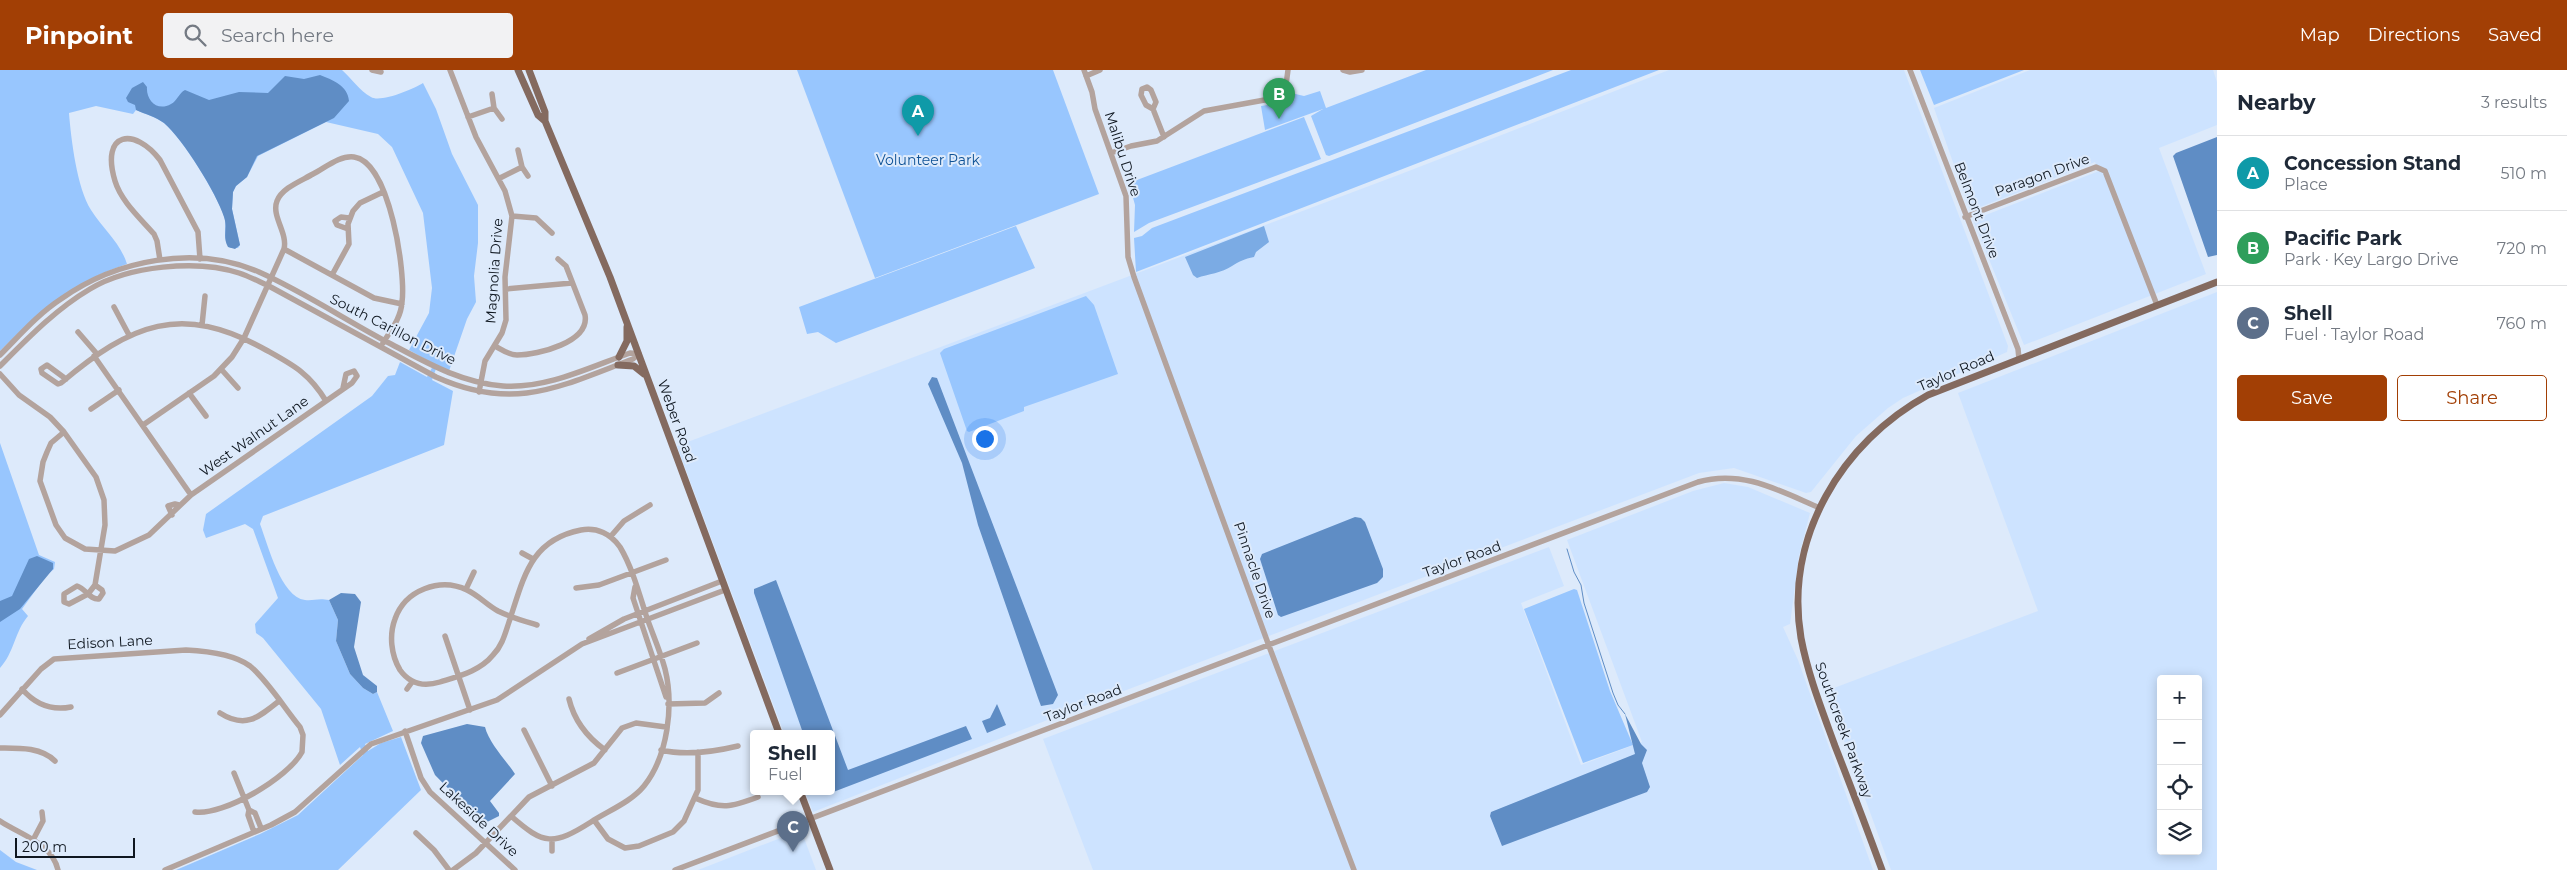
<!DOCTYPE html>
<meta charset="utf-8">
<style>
body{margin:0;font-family:Montserrat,sans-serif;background:#f2f2f3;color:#1f2937}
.controls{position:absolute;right:15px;bottom:15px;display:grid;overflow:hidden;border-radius:5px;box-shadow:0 2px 12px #0003}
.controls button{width:45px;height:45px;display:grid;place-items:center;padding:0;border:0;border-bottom:1px solid #e0e1e3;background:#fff;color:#1f2937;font:25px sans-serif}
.scale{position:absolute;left:15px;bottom:12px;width:120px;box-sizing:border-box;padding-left:5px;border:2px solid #0f1720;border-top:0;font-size:14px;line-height:18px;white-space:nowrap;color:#0f1720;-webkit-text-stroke:4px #ddeafb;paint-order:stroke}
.you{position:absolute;left:984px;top:368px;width:18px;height:18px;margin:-12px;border:4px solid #fff;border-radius:50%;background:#1a73e8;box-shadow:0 0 0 8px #1a73e833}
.badge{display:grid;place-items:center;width:32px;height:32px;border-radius:50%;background:#a23f05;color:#fff;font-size:16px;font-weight:700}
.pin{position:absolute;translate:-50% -41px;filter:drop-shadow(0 1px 2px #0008)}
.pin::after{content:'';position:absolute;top:26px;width:18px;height:15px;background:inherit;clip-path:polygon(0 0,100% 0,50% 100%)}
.popup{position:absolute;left:750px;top:660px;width:85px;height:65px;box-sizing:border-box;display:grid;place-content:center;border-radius:5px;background:#fff;filter:drop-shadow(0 1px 4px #0005);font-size:16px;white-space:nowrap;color:#747a83}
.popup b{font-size:19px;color:#1f2937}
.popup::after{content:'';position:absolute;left:50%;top:100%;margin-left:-10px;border:10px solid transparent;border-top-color:#fff}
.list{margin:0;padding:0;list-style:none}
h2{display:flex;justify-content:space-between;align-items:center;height:65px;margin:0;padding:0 20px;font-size:21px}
h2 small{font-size:16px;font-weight:400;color:#747a83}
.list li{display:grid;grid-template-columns:32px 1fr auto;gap:15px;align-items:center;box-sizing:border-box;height:75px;padding:0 20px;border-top:1px solid #e0e1e3}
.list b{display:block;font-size:19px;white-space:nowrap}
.list p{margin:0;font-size:16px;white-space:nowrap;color:#747a83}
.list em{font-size:16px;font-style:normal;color:#747a83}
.actions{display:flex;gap:10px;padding:15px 20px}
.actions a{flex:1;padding:11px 0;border:1px solid #a23f05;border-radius:5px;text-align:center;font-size:18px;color:#a23f05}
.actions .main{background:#a23f05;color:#fff}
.icon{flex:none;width:28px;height:28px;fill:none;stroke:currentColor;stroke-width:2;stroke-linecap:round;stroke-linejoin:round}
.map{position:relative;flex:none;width:2217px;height:800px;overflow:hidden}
header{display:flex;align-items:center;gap:30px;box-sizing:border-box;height:70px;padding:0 25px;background:#a23f05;color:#fff}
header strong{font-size:24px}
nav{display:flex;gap:28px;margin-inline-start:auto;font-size:18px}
.search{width:350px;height:45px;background:#f2f2f3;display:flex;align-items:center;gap:12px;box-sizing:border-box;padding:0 18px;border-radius:5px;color:#747a83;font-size:19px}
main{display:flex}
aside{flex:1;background:#fff}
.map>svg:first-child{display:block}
.built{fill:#cde3ff;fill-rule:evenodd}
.green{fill:#98c6fe}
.forest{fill:#7babe4}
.water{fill:#5f8dc5}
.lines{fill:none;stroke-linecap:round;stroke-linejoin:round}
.stream{stroke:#5f8dc5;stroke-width:1}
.minor{stroke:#b3a39d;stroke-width:5.5}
.major{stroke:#846a5f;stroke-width:7}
.labels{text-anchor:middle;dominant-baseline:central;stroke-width:4;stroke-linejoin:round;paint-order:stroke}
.street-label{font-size:14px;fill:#0f1720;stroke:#ddeafb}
.park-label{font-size:14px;fill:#0e5296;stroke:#ddeafb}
</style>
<header>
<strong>Pinpoint</strong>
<div class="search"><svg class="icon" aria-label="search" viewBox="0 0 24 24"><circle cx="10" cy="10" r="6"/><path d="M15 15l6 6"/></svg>Search here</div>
<nav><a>Map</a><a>Directions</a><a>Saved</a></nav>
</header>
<main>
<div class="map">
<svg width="2217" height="800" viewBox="0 0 2217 800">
<rect width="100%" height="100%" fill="#ddeafb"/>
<path class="built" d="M1669,0H1904L2008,276L2007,282L1903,328L1888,338L1856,366L1811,422L1806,423L1734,398L1699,403L1050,649L813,742L805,721H832V663H784L677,376L1401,104Z
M2030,0H2213L2217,12V55L2159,78L2206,204L2024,275L1973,150L2099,101L2095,92L1970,141L1934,38Z
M2217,222V800H1891L1826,621L2038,541L1958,323ZM2161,609H2198V781H2161Z
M1724,413L1748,417L1810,443L1799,486L1790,554L1783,557L1798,590L1873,800H1093L1043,669L1549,477L1564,516L1521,533L1581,695L1642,672L1567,470L1693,421Z
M801,760L816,800H698Z"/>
<path class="green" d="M0,0H342C351,8 360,21 371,27C380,33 414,19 423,13L436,39L452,84L478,135V173L474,206L476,232L467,249L449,301L437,296L432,310L453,321L444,375L263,446L260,454C268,475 281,527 305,530C314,531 317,528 329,530L338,550L336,571L350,604L363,618L373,624L377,622L393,661L365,674L368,681L381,673L401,667L421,720L338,800H176L260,764L298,745L363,685L360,677L340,695L321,639L263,568L256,563L255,554L278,528L253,459L245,454L206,468L203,460L206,444L372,326L388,306L395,305L400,292L427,307L434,294L409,280L429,243L432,218L423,143L392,77L378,64L326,52L258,86L247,107L236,116L233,122L232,139L240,175L238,178H230C221,168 228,158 224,146C216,123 183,69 164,53C156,47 145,44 136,40L133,44L96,36L69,43C71,69 77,118 91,140C103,159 120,172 127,194C70,213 42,240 0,281Z
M797,0H1053L1099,124L875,208Z
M1426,0H1553L1329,86L1326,85L1311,46L1323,39L1265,60L1261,36L1273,34L1287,22L1304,26L1320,21L1326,38Z
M1571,0H1659L1136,202L1134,168L1142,166L1152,158Z
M1920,0H2024L1934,35Z
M1304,47L1321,89L1149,153L1134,162L1135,135L1129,113Z
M1016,156L1035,198L836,273L818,262L807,264L799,237Z
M1086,226L1094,235L1118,304L1024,337V341L969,362L967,361L940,283L944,279Z
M0,373L39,485L55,492L54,499L46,506L22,539L28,546C15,561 14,583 0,598Z
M1574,519L1577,520L1610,621L1633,675L1583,693L1524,539Z
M0,780L16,792L37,800H0Z"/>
<path class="forest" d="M1264,156L1269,172L1256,182L1254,187C1244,189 1240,191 1232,196C1222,203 1208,204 1197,208L1193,205L1185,187Z"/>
<path class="water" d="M320,5C333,10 348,16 349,31L334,48L257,86L247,107L236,116L233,122L232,139L240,175L235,179L228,177C222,166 228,158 224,147C217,124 183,69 164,53C156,47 145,44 136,40L135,35L128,32L126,28L132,18L143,12L147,17C146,30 157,42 171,34C177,31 179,23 185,20L209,30L239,22L268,23L285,6L304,9Z
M2217,67V185L2208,187L2173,86L2176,83Z
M932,307L937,308L1058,625L1053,634L1041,636L1038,628L978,455L962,393L928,314Z
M1355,447L1361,448L1365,452L1383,499V507L1377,513L1281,547L1278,545L1260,489L1262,484Z
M37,486L53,493V499L20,539L0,552V531L12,526L29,489Z
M776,510L848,700L966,656L972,669L828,724L825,721H832V663H803L754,523V519Z
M341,523L355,524L361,532L354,577L363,605L377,616V622L373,624L363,618L350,604L336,571L338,550L329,530Z
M997,634L1006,655L987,663L982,651L990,648Z
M1625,644L1641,674L1647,680L1642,693L1650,717L1647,722L1502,776L1490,746L1491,742L1635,684Z
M467,654L485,657C489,673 505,689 515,704L490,731L499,743V746L483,754L435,705L421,673L423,666Z"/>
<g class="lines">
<path class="stream" d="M1567,479L1574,502L1581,515L1584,533L1613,623L1618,635L1625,644"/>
<path class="minor" d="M372,0L381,2
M450,0L476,67L505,121L512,146L505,207L506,250L502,263L485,291L479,322
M1084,0L1092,22L1095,39L1126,126L1128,187L1134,207L1269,576L1354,800
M1343,0L1350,2L1362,0
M1910,0L2018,279L2019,289
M1086,6L1100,0
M492,24L494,38L502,49
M1153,39L1146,35L1141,25L1142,19L1147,17L1151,20L1156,32L1153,39L1164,67
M468,47L494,38
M518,80L522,97L528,106
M1111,83L1131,76L1157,71L1204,41L1270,29L1282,21L1286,15L1288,0
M500,108L522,97
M512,146L536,148L552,163
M1965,147L2096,97L2105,101L2157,235
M348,159L337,155L335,151L341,147L349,148
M284,179L374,228L402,234
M160,190L157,171L154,164C140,148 121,131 115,111C100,61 135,57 160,90L198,162L200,189
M332,205L349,174L348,154L353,141L360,133L383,122
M506,219L572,213
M114,237L129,265
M202,255L205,226
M78,262L97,284
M495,276C502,280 509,285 517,285C538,285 590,272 585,245L566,196L558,189
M0,285C20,265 38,244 61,229C116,190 195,174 259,202C304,222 347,251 391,274C427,293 462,313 503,316C547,319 590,297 630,283L639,284
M94,286L191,425
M0,296C28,268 56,239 90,219C128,196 197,189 239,203C248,206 258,211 267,215L436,307C514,342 559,317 633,289L639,284
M221,299L238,318
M0,304L19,325L50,347L64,362L96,407L104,430L105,455L95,515L88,524L69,534L64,532V524L77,516C86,519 90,530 99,529L103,523L102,520L95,515
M66,309L47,295L41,299L42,303L58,314L61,313C131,254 181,232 266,280C293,295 309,303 326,331
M189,323L206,346
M91,339L119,320
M143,355L214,306L232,287L244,268L284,179C288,163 271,146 277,131C282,118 301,111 313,104C325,98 340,85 354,87C390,92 406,203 402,232C401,248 391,260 383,273
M64,362L51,373L47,382L43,392L40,411L56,455L65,468L85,479L115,481L149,465L191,425L352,313L357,306L354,301L346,304L343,318
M172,445L168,436L175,434L179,435
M611,466L624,451L650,435
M522,483L533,489
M635,517L633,528L666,627
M576,518L599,515L666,490
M466,519L474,502
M445,566L470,640
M589,569L624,549L722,511
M617,603L697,573
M22,619C35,634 51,641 71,637
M407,619L412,612
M569,629C574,650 587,667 605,680
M668,634L705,633L719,623
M220,643C245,659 258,648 279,631
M0,645L41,599L54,589L186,580C205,581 234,584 250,596C268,611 285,639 300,657L303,665L302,682C288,708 223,746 195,742
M524,660L552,716
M405,661L421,708L430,722L515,800
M0,678C18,678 41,677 55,691
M661,680C686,686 713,682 738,676
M234,703L249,740L248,745L254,762
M695,728C722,740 731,737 758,727
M249,740L255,743L261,758
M511,746C544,775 553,776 591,752C608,741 631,732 644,716C668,686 674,635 665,599C660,580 652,563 646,545C639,523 632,497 620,477C611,464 597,457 581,460C530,470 524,507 509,552C505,564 502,576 493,585C480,601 459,606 440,612C424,617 410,614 400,600C391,585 389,565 395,549C405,520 440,507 467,520C478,525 487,535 498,541C510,547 524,551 537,555
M594,750L608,769L625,778L639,776L673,762L684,751L698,720V682
M0,751C21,765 52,773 58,800
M416,763L434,780L449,800
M33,770L43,751L42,742
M552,770V781
M165,800L271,755L295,742L371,674L497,630L582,574L725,520
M453,800L476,783L529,727L594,693L622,658L636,653L666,657
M675,800L1698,412C1742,399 1780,421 1820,438"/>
<path class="major" d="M518,0L538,45L545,51
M529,0L545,42V51L610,207L779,663
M619,287L627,271V257
M618,295L634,296L644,304
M800,721L830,800
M1882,800C1867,759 1851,717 1835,676C1822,640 1808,605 1801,568C1784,467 1842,372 1928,325L2217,212"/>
</g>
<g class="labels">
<g class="street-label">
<text transform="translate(1123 84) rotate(72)">Malibu Drive</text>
<text transform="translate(2042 105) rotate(-20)">Paragon Drive</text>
<text transform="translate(1977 140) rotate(69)">Belmont Drive</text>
<text transform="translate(494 201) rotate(-86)">Magnolia Drive</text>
<text transform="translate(393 259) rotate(27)">South Carillon Drive</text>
<text transform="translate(1956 301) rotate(-23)">Taylor Road</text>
<text transform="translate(677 351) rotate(70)">Weber Road</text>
<text transform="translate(254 366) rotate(-35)">West Walnut Lane</text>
<text transform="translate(1462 489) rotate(-20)">Taylor Road</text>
<text transform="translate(1255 500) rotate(71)">Pinnacle Drive</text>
<text transform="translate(110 572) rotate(-3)">Edison Lane</text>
<text transform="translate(1083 633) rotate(-21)">Taylor Road</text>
<text transform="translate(1844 660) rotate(70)">Southcreek Parkway</text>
<text transform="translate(479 749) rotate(43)">Lakeside Drive</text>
</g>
<g class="park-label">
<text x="928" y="90">Volunteer Park</text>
</g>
</g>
</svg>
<div class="controls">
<button>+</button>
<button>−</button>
<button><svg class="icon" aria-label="locate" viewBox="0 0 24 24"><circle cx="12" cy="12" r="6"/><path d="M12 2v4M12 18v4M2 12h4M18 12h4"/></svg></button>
<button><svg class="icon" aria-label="layers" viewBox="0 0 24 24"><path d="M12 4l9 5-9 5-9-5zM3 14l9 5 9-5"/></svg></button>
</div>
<div class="scale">200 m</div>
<div class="you"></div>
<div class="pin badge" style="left:918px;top:66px;background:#0f9aa8">A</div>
<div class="pin badge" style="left:1279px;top:49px;background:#2e9e5b">B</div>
<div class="pin badge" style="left:793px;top:782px;background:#5c6f8a">C</div>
<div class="popup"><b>Shell</b>Fuel</div>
</div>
<aside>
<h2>Nearby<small>3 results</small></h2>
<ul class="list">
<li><span class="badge" style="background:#0f9aa8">A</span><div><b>Concession Stand</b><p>Place</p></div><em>510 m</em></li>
<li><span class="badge" style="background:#2e9e5b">B</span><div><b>Pacific Park</b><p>Park · Key Largo Drive</p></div><em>720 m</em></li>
<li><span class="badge" style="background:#5c6f8a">C</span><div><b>Shell</b><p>Fuel · Taylor Road</p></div><em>760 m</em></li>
</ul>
<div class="actions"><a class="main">Save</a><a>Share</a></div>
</aside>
</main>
